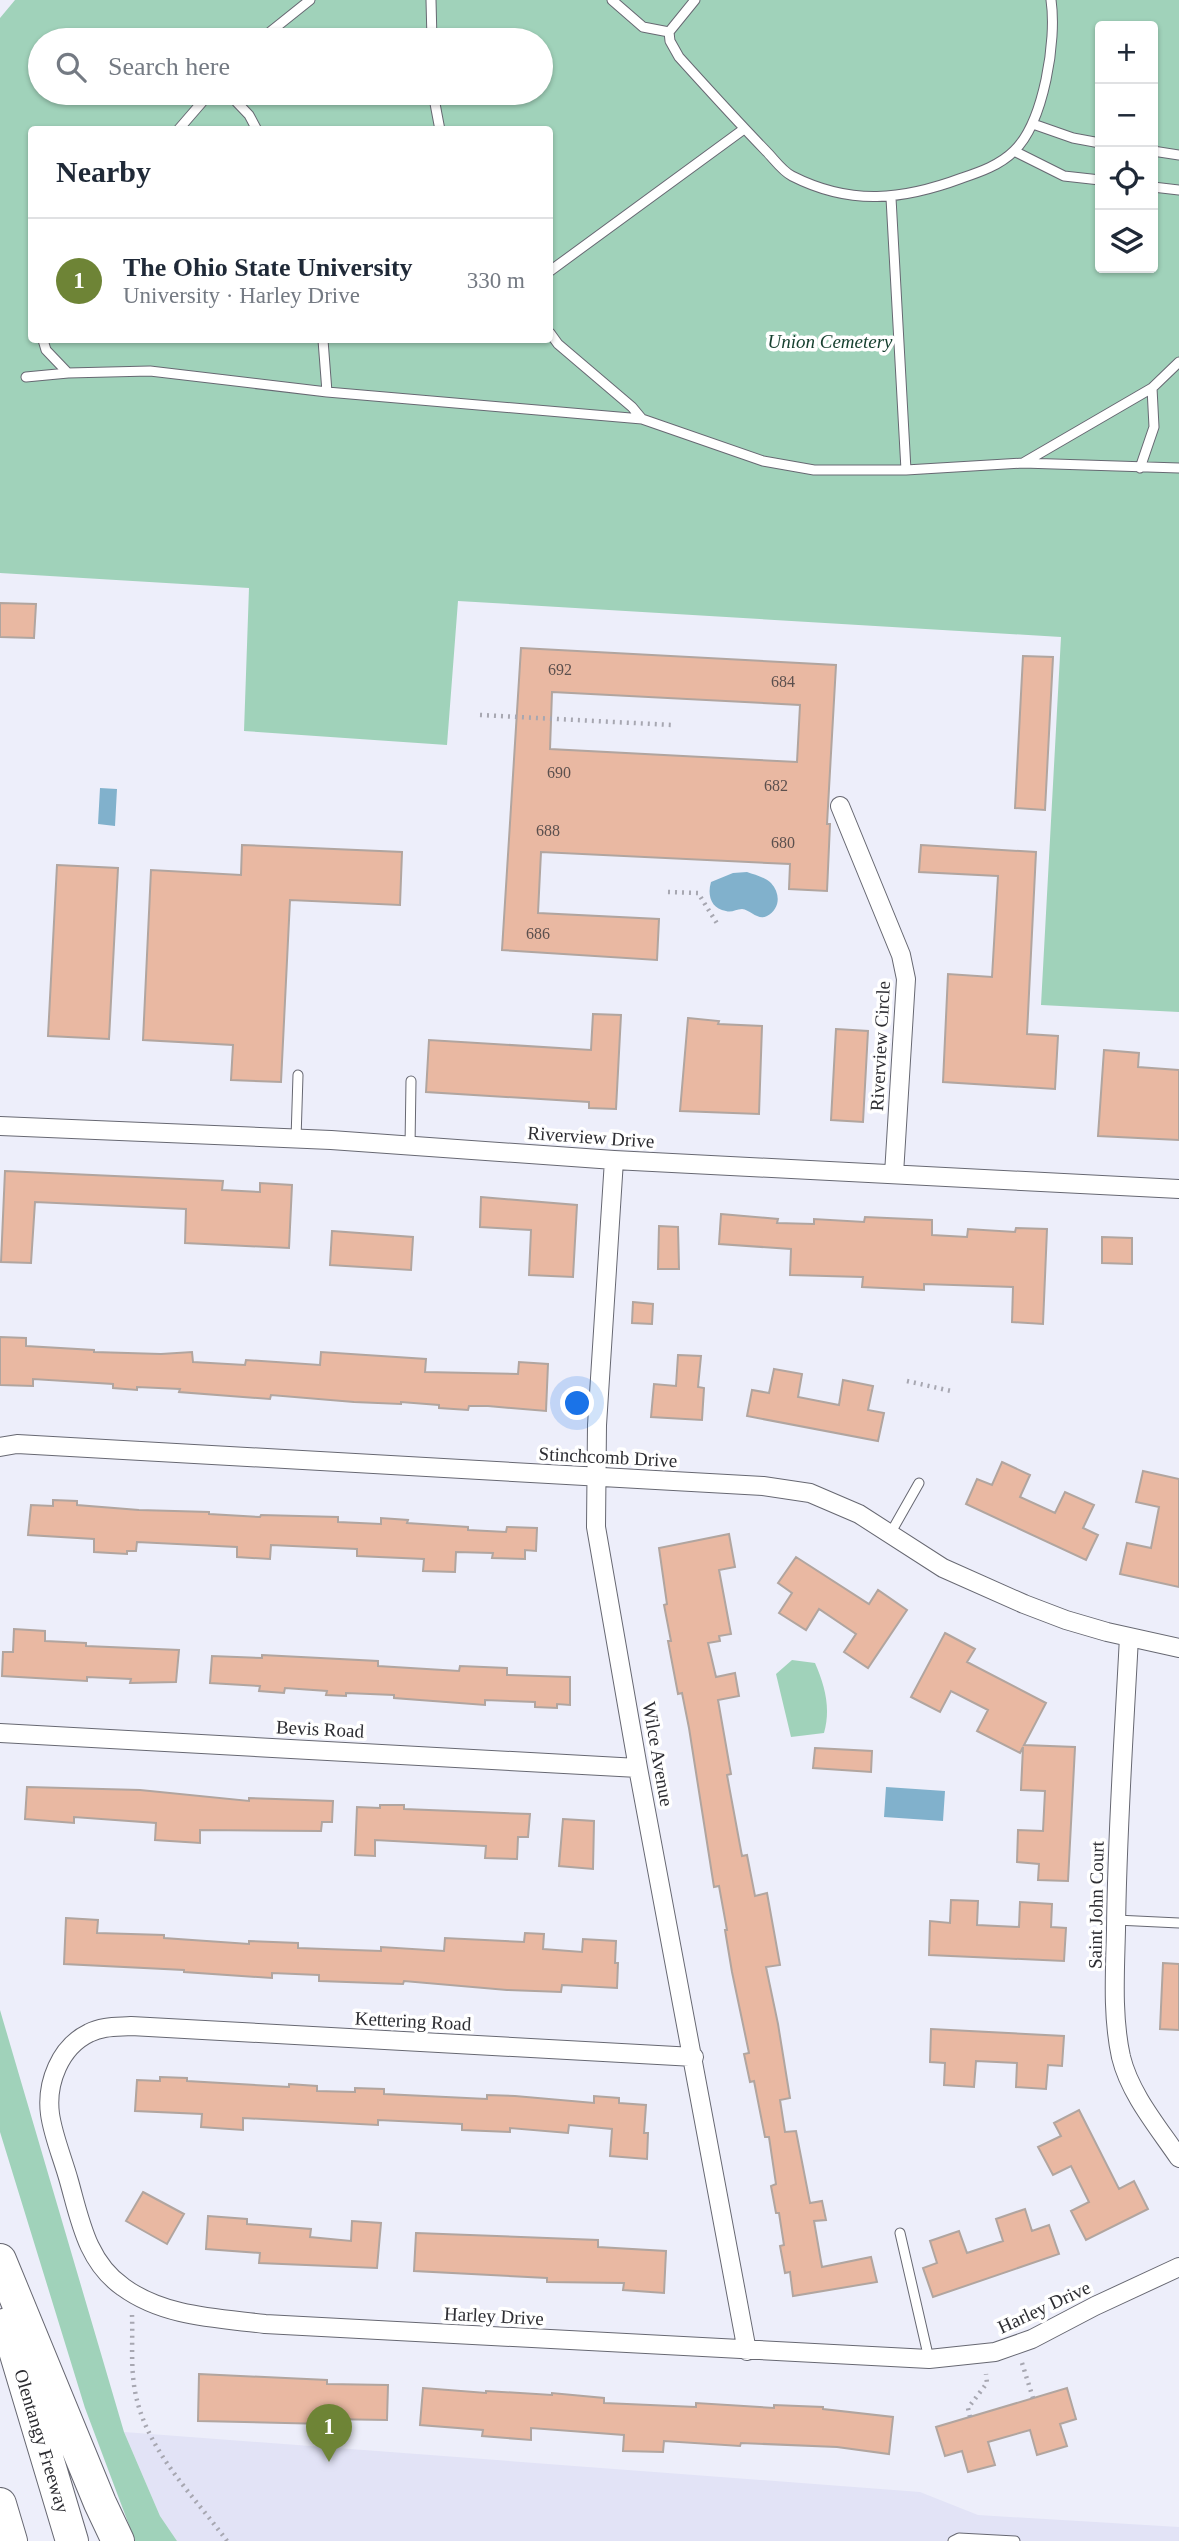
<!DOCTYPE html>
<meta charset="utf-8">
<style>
body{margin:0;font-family:"Times New Roman",serif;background:#f2f2f3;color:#1f2937}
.controls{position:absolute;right:21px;top:21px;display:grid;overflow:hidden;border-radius:7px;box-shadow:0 2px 5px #0004}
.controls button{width:63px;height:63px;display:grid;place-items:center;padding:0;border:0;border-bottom:2px solid #e0e1e3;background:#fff;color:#1f2937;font:35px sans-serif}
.you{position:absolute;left:578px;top:1404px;width:24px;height:24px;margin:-18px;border:5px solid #fff;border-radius:50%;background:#1a73e8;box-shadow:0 0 0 10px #1a73e833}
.badge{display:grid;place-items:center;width:46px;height:46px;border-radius:50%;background:#6e8436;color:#fff;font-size:23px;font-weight:700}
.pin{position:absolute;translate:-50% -58px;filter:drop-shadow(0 2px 4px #0008)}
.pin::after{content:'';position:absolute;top:37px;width:24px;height:21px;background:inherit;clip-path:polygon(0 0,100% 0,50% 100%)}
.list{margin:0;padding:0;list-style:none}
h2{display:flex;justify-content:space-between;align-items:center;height:91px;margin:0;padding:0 28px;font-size:30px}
h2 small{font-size:23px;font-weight:400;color:#747a83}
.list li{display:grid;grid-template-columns:46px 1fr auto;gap:21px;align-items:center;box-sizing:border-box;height:126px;padding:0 28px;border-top:2px solid #e0e1e3}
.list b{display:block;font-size:26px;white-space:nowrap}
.list p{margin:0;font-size:23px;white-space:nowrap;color:#747a83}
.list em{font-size:23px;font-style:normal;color:#747a83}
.icon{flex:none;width:38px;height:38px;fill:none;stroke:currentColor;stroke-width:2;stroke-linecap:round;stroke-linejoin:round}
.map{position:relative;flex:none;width:1179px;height:2541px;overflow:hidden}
.search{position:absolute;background:#fff;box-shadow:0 2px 5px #0004;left:28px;top:28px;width:525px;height:77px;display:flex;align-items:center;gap:18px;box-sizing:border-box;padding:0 24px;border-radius:38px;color:#747a83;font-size:26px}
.panel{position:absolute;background:#fff;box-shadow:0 2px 5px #0004;left:28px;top:126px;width:525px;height:217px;border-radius:7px}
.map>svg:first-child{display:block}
.built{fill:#e2e3f6}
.green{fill:#a0d2ba;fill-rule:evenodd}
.water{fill:#81b1cc}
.building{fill:#e9b8a2;stroke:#b1a59f;stroke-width:2;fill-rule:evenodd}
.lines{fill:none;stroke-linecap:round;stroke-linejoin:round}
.lane-casing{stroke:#676872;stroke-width:11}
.street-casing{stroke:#676872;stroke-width:20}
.highway-casing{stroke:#676872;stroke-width:34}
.path{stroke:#a7a7b1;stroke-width:4.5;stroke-dasharray:2 5;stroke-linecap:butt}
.lane{stroke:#fff;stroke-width:9}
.street{stroke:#fff;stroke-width:18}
.highway{stroke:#fff;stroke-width:32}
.labels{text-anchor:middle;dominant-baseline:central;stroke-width:7;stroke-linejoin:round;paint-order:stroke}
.number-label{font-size:16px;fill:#5c504e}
.park-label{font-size:19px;font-style:italic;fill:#153f2e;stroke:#fff}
.street-label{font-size:19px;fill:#2d2d32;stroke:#fff}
</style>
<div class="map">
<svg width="1179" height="2541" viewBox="0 0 1179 2541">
<rect width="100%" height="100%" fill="#edeefa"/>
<path class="built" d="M124,2432L920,2492L978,2515L1179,2527V2541H177L160,2516Z"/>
<path class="green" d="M15,0H1179V1012L1041,1005L1061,637L458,601L447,745L244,731L249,588L0,573V18ZM1100,26H1153V268H1100ZM40,40H541V93H40ZM32,130H550V340H32Z
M792,1660L815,1663C825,1686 831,1708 824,1733L791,1737L776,1674Z
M0,2010L124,2432L160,2516L177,2541H135L85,2408L0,2132Z"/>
<path class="water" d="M100,788L117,789L115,826L98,824Z
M747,872C755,875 765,877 771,883C781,894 780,909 767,916C758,921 751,910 742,909C736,909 732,913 726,911C711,909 707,895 711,882L733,873Z
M886,1787L945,1791L943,1821L884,1817Z"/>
<path class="building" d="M0,603L36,604L34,638L0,637Z
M521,648L836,665L827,824H830L827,891L789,889L790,864L541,852L538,913L659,919L657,960L502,950ZM552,692L800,705L797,762L550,749Z
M1023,656L1053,657L1045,810L1015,808Z
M242,845L402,852L400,905L290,900L281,1082L231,1080L233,1045L143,1040L151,870L241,875Z
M921,845L1036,852L1027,1034L1058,1036L1055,1089L943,1082L948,974L992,977L998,876L919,872Z
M57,865L118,868L109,1039L48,1036Z
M593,1014L621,1015L616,1109L589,1108V1102L426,1092L429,1040L591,1050Z
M688,1018L719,1021L718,1024L762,1026L759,1114L680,1111Z
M836,1029L868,1031L863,1122L831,1120Z
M1104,1050L1139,1053L1138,1067L1179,1070V1140L1098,1136Z
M5,1171L223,1181L222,1190L260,1192V1183L292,1185L289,1248L185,1243L186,1209L35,1202L31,1263L1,1262Z
M481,1197L577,1205L573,1277L529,1275L531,1230L480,1227Z
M721,1214L778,1219L777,1223L814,1224V1219L864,1222L865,1217L932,1220V1235L967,1237L968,1229L1015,1232L1016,1228L1047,1229L1043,1324L1012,1322L1013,1287L924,1284V1290L862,1287L863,1277L790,1275L791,1249L719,1244Z
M659,1226L678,1227L679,1269H658Z
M332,1231L413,1237L411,1270L330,1265Z
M1102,1237L1132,1238V1264L1102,1263Z
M633,1302L653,1304L652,1324L632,1323Z
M0,1337L26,1338V1346L94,1350V1352L161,1354L192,1352L193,1362L245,1365L246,1360L320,1365L321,1352L426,1359L425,1372L518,1374L519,1362L548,1364L546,1411L488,1406H469L468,1410L439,1408V1405L401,1402V1404L354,1402L271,1395L270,1399L179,1392L180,1389L137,1387V1390L113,1388V1384L33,1379V1386L0,1385Z
M678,1355L701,1356L698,1387L704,1388L702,1420L651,1417L654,1384L676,1386Z
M774,1369L802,1374L798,1397L839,1405L843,1380L873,1386L868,1410L884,1413L878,1441L747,1416L752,1390L769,1393Z
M1002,1462L1030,1475L1020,1497L1055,1513L1065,1492L1094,1505L1083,1528L1098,1535L1086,1560L966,1504L977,1479L992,1485Z
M1143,1471L1179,1479V1587L1120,1574L1127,1543L1151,1548L1159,1507L1136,1502Z
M53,1500L77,1501V1505L139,1510L209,1512V1514L260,1517L261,1515L338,1517V1522L381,1524V1518L408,1520L407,1523L468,1527V1530L506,1532L507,1527L537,1528L536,1551L525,1550V1559L492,1558L493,1553L456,1552L455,1572L423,1571L424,1559L357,1556V1549L271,1545L270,1559L237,1557V1547L137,1542L136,1551H127V1554L94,1552V1539L28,1535L31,1505L53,1506Z
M729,1534L735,1567L719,1570L731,1634L719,1636L720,1641L708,1643L716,1677L735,1673L739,1696L718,1700L731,1774L727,1775L742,1856L747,1855L755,1896L767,1893L780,1965L766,1967L778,2024L790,2098L780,2100L785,2132L796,2131L810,2203L822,2201L826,2220L814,2221L822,2267L871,2257L877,2282L793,2296L790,2272L785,2273L780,2246L784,2245L779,2213H776L771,2186L776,2184L769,2137H765L754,2081L750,2082L744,2054L749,2053L732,1972L725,1930H727L719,1886L714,1887L689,1728L682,1693L678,1694L668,1641H671L664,1605L667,1604L659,1548Z
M796,1557L869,1604L878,1590L907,1610L868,1668L844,1652L856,1634L819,1609L806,1630L779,1613L792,1593L778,1583Z
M14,1629L45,1631V1641L86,1643V1646L179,1650L176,1682L130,1683L131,1679L87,1677V1681L2,1676L3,1652H13Z
M945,1633L975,1649L967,1662L1046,1703L1024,1745L1075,1747L1068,1881L1038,1880L1039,1864L1017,1862L1018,1830L1043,1831L1045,1791L1021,1790L1023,1747L1020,1753L977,1731L988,1710L951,1691L940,1712L911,1697Z
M262,1655L378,1661V1666L459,1671L460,1666L507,1668V1675L570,1677V1705L557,1704V1708L535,1707V1702L485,1700V1705L394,1698V1695L346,1693V1696L326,1695L327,1691L285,1688L284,1693L259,1691L260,1686L210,1683L212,1656L262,1658Z
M815,1748L872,1751L871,1772L813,1768Z
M27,1787L140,1790L249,1801V1798L333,1801L332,1822H322L321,1831L200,1830V1843L155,1840L156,1823L74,1817V1823L25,1819Z
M380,1805H404V1809L530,1814L528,1837H518L517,1859L485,1858L486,1846L375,1840V1856L355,1855L357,1807L380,1808Z
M563,1819L594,1821L593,1869L559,1866Z
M951,1900L978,1901L977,1925L1019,1927L1020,1902L1052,1904L1051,1927L1066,1928L1064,1961L929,1955L930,1921L950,1923Z
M66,1918L98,1920L97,1933L164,1935V1938L249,1944V1941L298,1943V1948L381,1951V1947L444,1951L445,1938L524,1942L525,1933L544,1934L543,1949L582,1952L583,1939L616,1941L615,1963H618L617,1988L562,1985L561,1992L507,1990L404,1981L403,1984L319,1981V1975L272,1973V1978L184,1972V1970L64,1964Z
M1163,1963L1179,1964V2030L1160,2029Z
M931,2029L1064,2036L1062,2066L1048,2065L1046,2089L1016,2087L1017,2063L976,2061L974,2087L944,2085L945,2063L930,2062Z
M160,2077L187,2078V2081L289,2087V2084L317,2086V2091L355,2092V2088L384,2089V2094L487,2099V2095L515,2096L594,2103V2096L619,2098V2103L646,2105L644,2133H648L647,2159L610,2156L612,2129L569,2125L568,2133L510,2128V2132L462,2130V2124L378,2120V2125L243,2118V2130L201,2127L202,2114L135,2111L137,2080L160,2081Z
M1079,2110L1119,2189L1134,2181L1148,2209L1086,2240L1071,2211L1089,2202L1071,2166L1053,2175L1038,2147L1061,2136L1054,2123Z
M143,2192L184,2214L167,2244L126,2221Z
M1025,2209L1032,2231L1049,2225L1059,2254L933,2297L923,2268L937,2263L930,2241L959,2231L967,2253L1003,2241L996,2219Z
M208,2216L247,2219V2224L311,2229L310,2237L351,2241L352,2221L381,2223L377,2268L259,2263L260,2253L206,2249Z
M416,2233L598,2240V2247L666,2251L664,2293L623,2290L624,2283L547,2282V2278L414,2271Z
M199,2374L327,2380V2384L388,2385L387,2420L326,2419V2424L198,2421Z
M423,2388L486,2393V2391L552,2395V2393L604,2398V2403L696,2407V2403L774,2408V2405L823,2407V2409L893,2417L889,2454L837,2447L741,2443L740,2446L664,2441L663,2452L623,2451L624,2435L531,2428V2440L482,2436L483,2430L420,2425Z
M1067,2388L1076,2419L1060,2424L1067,2446L1037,2455L1030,2430L988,2442L995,2465L968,2472L962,2451L945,2456L936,2427Z"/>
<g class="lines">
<defs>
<path id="lane" d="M431,0L432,40
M612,0L643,27L669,32
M695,0L669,32L670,41L679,57C707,88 736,120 766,151C774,159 782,171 792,176C851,206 903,200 962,178C980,172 1000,165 1014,151C1044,122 1057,40 1051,0
M260,40L310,0
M228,93L249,115L257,130
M433,93L440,130
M1033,124L1073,138L1100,143
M178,130L210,93
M1014,151L1064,176L1100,180
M1153,151L1179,155
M1153,187L1179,190
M891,198L906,470
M550,271L744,129
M550,333L558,344L632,407L642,419
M43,340L46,350L68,373
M323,340L327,392
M26,377L68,373L150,371L327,392L642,419L763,461L814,470H906L1023,463L1179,468
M1023,463L1152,388L1179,362
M1140,468L1154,427L1152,388
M296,1139L298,1075
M410,1146L411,1081
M890,1534L919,1483
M1116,1920L1179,1923
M900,2233L929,2359
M953,2541L959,2538L1015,2541"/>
<path id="street" d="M840,806L901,955L906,979L894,1174
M0,1126L331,1140L614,1160L1179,1189
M614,1160L597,1425L596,1527L638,1768L747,2351
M0,1447L17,1444L763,1486L810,1493L859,1514L943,1568L1024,1604L1066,1620L1107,1632L1179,1648
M1129,1637C1124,1734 1117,1832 1116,1930C1115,1972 1112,2016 1121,2057C1130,2094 1158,2127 1179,2158
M0,1733L638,1768
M694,2057L131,2026C117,2027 102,2026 89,2033C60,2047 46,2083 50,2114C53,2136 63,2159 69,2181C80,2220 87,2262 123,2287C164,2317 217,2318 265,2324L929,2359L995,2352L1032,2339L1095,2306L1179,2267"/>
<path id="highway" d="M0,2260L100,2503L118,2541
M7,2324L72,2541
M0,2504L11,2541"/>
</defs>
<use href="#lane" class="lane-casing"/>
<use href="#street" class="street-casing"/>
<use href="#highway" class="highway-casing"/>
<path class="path" d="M480,715L672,725
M668,892L698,893L718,925
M907,1381L951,1391
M132,2315C133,2341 130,2370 136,2396C148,2452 194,2496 227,2541
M1022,2363L1033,2398
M970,2417L968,2408L987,2383L986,2374"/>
<use href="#lane" class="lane"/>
<use href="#street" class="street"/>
<use href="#highway" class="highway"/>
</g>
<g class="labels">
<g class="number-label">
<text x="560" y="669">692</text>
<text x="783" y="681">684</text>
<text x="559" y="772">690</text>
<text x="776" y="785">682</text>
<text x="548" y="830">688</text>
<text x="783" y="842">680</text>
<text x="538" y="933">686</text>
</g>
<g class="park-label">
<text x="830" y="341">Union Cemetery</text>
</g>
<g class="street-label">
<text transform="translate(880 1046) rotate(-87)">Riverview Circle</text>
<text transform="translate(591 1137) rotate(4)">Riverview Drive</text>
<text transform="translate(608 1457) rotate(3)">Stinchcomb Drive</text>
<text transform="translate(320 1729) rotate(3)">Bevis Road</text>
<text transform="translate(658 1754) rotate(80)">Wilce Avenue</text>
<text transform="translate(1096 1905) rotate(-89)">Saint John Court</text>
<text transform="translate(413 2021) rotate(3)">Kettering Road</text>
<text transform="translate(1044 2307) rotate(-25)">Harley Drive</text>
<text transform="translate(494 2316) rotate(3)">Harley Drive</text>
<text transform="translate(42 2441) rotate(73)">Olentangy Freeway</text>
</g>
</g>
</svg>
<div class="controls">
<button>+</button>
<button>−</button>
<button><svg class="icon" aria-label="locate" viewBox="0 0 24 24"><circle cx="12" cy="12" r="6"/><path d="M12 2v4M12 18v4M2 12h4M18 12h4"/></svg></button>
<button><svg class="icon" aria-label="layers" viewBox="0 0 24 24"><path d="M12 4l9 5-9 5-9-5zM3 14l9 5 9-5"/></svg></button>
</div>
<div class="you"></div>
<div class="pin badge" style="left:329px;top:2462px">1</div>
<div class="search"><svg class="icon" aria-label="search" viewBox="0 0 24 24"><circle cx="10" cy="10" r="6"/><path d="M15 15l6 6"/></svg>Search here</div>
<section class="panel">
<h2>Nearby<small></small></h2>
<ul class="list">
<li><span class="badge">1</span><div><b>The Ohio State University</b><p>University · Harley Drive</p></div><em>330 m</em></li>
</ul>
</section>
</div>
